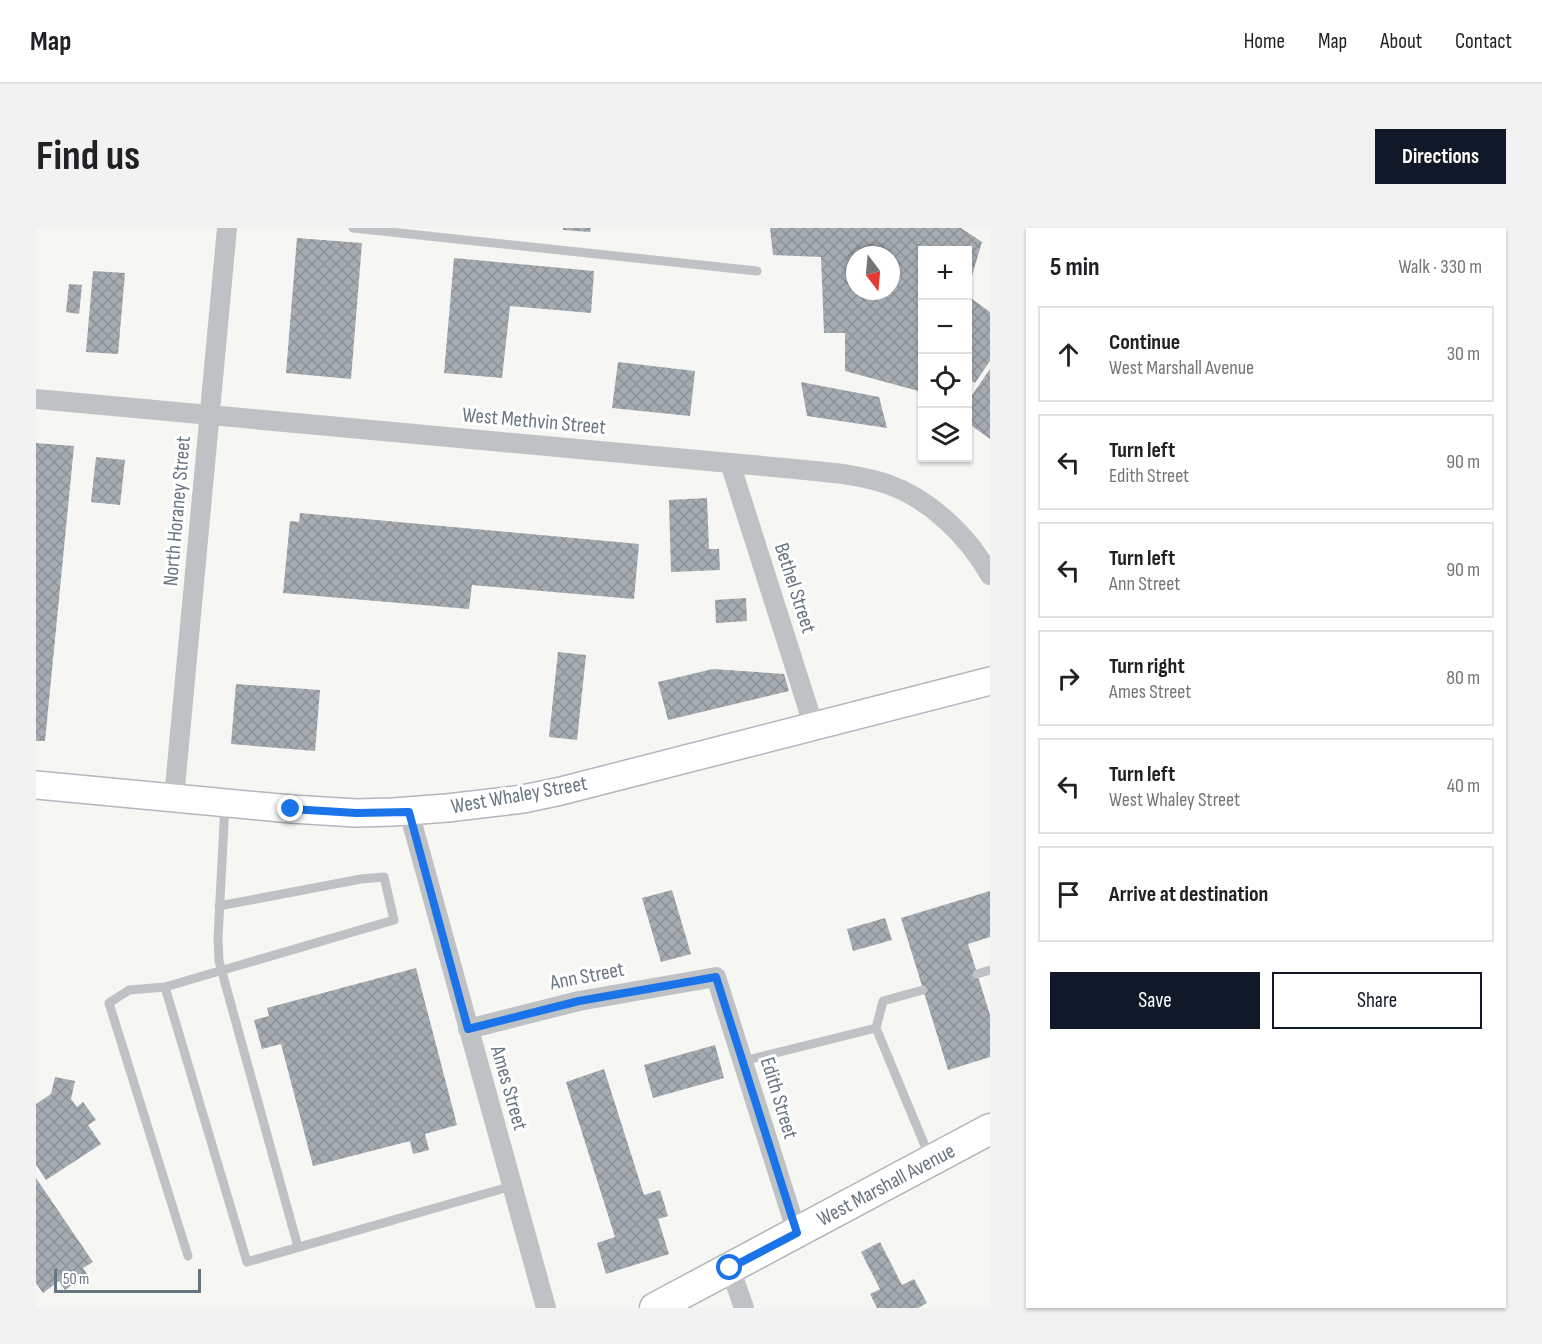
<!DOCTYPE html>
<meta charset="utf-8">
<style>
body{margin:0;font-family:"Sofia Sans Condensed",sans-serif;background:#f2f2f2;color:#202124}
.controls{position:absolute;right:18px;top:18px;display:grid;overflow:hidden;border-radius:0px;box-shadow:0 2px 4px #0004}
.controls button{width:54px;height:54px;display:grid;place-items:center;padding:0;border:0;border-bottom:2px solid #e0e0e0;background:#fff;color:#202124;font:30px sans-serif}
.compass{position:absolute;left:810px;top:18px;width:54px;height:54px;border-radius:50%;background:#fff;box-shadow:0 2px 4px #0004;rotate:164deg}
.scale{position:absolute;left:18px;bottom:15px;width:147px;box-sizing:border-box;padding-left:6px;border:3px solid #687682;border-top:0;font-size:16px;line-height:21px;white-space:nowrap;color:#687682;-webkit-text-stroke:4px #fff;paint-order:stroke}
.stop{position:absolute;width:18px;height:18px;margin:-14px;border:4px solid #1a73e8;border-radius:50%;background:#fff}
.stop.end{background:#1a73e8;border-color:#fff;box-shadow:0 2px 6px #0008}
.list{margin:0;padding:0;list-style:none}
h2{display:flex;justify-content:space-between;align-items:center;height:78px;margin:0;padding:0 24px;font-size:26px}
h2 small{font-size:20px;font-weight:400;color:#757577}
.list li{display:grid;grid-template-columns:39px 1fr auto;gap:18px;align-items:center;box-sizing:border-box;height:96px;margin:0 12px 12px;padding:0 12px;border:2px solid #e0e0e0;border-radius:0px}
.list b{display:block;font-size:22px;white-space:nowrap}
.list p{margin:0;font-size:20px;white-space:nowrap;color:#757577}
.list em{font-size:20px;font-style:normal;color:#757577}
.actions{display:flex;gap:12px;padding:18px 24px}
.actions a{flex:1;padding:14px 0;border:2px solid #111827;border-radius:0px;text-align:center;font-size:21px;color:#111827}
.actions .main{background:#111827;color:#fff}
.icon{flex:none;width:33px;height:33px;fill:none;stroke:currentColor;stroke-width:2;stroke-linecap:round;stroke-linejoin:round}
.map{position:relative;flex:none;width:954px;height:1080px;overflow:hidden;border-radius:0px}
header{display:flex;align-items:center;gap:36px;box-sizing:border-box;height:84px;padding:0 30px;background:#fff;border-bottom:2px solid #e0e0e0}
header strong{font-size:28px}
nav{display:flex;gap:33px;margin-inline-start:auto;font-size:21px}
.intro{display:flex;align-items:center;justify-content:space-between;box-sizing:border-box;height:144px;padding:0 36px}
h1{margin:0;font-size:42px}
.button{padding:15px 27px;border-radius:0px;background:#111827;color:#fff;font-size:21px;font-weight:700}
main{display:flex;gap:36px;padding:0 36px}
aside{flex:1;background:#fff;border-radius:0px;box-shadow:0 2px 4px #0004}
.map>svg:first-child{display:block}
.building{fill:url(#building-cross-hatch);fill-rule:evenodd}
.lines{fill:none;stroke-linecap:round;stroke-linejoin:round}
.secondary-casing{stroke:#b3b7bb;stroke-width:30}
.primary-casing{stroke:#b2b6b9;stroke-width:33}
.lane{stroke:#bec2c5;stroke-width:9}
.street{stroke:#bec2c5;stroke-width:20}
.secondary{stroke:#fff;stroke-width:27}
.primary{stroke:#fff;stroke-width:30}
.route{stroke:#1a73e8;stroke-width:8}
.labels{text-anchor:middle;dominant-baseline:central;stroke-width:6;stroke-linejoin:round;paint-order:stroke}
.street-label{font-size:21px;fill:#687682;stroke:#fff}
</style>
<header>
<strong>Map</strong>
<nav><a>Home</a><a>Map</a><a>About</a><a>Contact</a></nav>
</header>
<div class="intro"><h1>Find us</h1><a class="button">Directions</a></div>
<main>
<div class="map">
<svg width="954" height="1080" viewBox="0 0 954 1080">
<defs>
<pattern id="building-cross-hatch" width="8" height="8" patternUnits="userSpaceOnUse" patternTransform="scale(1.5)"><rect width="8" height="8" fill="#a6adb2"/><path d="M0 0l8 8M0 8l8-8" fill="none" stroke="#8b9196"/></pattern>
</defs>
<rect width="100%" height="100%" fill="#f6f6f3"/>
<path class="building" d="M527,0H555L554,4L527,2Z
M734,0H925L946,14L932,61V22H886V164L809,143V105H788L785,29L737,27ZM819,27H855V63H819Z
M261,10L326,15L315,151L250,145Z
M418,30L558,43L555,85L474,78L466,150L408,145Z
M57,43L89,45L82,126L50,124Z
M33,56L46,57L43,86L30,84Z
M932,68L954,84V133L939,155L932,150Z
M582,134L659,143L654,188L576,180Z
M954,141V211L932,195V173Z
M765,154L843,169L851,200L771,188Z
M0,215L38,218L9,513H0Z
M60,229L89,232L84,277L55,274Z
M671,270L673,321H683L684,342L635,344L633,272Z
M264,285L603,316L598,371L436,357L433,381L247,365L254,293L263,294Z
M710,370L711,393L680,395L679,372Z
M522,424L550,427L541,512L513,509Z
M677,441L748,446L753,463L632,492L622,454Z
M200,456L284,462L279,523L195,516Z
M636,662L655,726L625,734L606,670Z
M954,663V709L932,716L954,787V829L912,842L865,690Z
M849,690L856,712L817,723L811,701Z
M380,740L421,897L389,906L393,922L377,926L374,913L277,938L245,816L226,821L218,792L233,788L231,780Z
M679,817L688,850L617,870L608,837Z
M568,841L608,967L624,962L632,988L622,991L633,1026L570,1046L561,1015L579,1009L530,854Z
M19,849L39,853L35,871L41,879L47,874L60,892L52,897L65,916L10,952L0,937V876L15,866Z
M0,950L57,1034L47,1040L51,1046L29,1062L23,1053L7,1065L0,1055Z
M844,1014L866,1057L878,1051L891,1075L882,1080H841L834,1066L844,1061L825,1024Z"/>
<g class="lines">
<defs>
<path id="secondary" d="M0,557L255,581L320,585L357,584L411,580L487,571L525,563L954,453"/>
<path id="primary" d="M619,1080L954,901"/>
</defs>
<use href="#secondary" class="secondary-casing"/>
<use href="#primary" class="primary-casing"/>
<path class="lane" d="M317,0L721,43
M189,576L182,710L183,733L262,1019
M183,678L325,651L348,649L358,692L129,759L211,1034L476,958
M941,746L954,742
M129,759L93,762L73,775L152,1028
M887,762L847,773L840,800L894,930
M707,833L840,800"/>
<path class="street" d="M0,171L759,241C790,244 821,246 851,256C894,271 932,308 954,347
M694,235L778,499
M138,570L191,0
M373,584L510,1080
M432,801L543,773L680,749L761,1005
M694,1040L708,1080"/>
<use href="#secondary" class="secondary"/>
<use href="#primary" class="primary"/>
</g>
<g class="lines">
<path class="route" d="M255,581L320,585L373,584L432,801L543,773L680,749L761,1005L694,1040"/>
</g>
<g class="labels">
<g class="street-label">
<text transform="translate(498 193) rotate(5)">West Methvin Street</text>
<text transform="translate(141 283) rotate(-85)">North Horaney Street</text>
<text transform="translate(759 360) rotate(72)">Bethel Street</text>
<text transform="translate(483 567) rotate(-10)">West Whaley Street</text>
<text transform="translate(551 748) rotate(-11)">Ann Street</text>
<text transform="translate(473 860) rotate(74)">Ames Street</text>
<text transform="translate(743 870) rotate(73)">Edith Street</text>
<text transform="translate(850 957) rotate(-28)">West Marshall Avenue</text>
</g>
</g>
</svg>
<div class="controls">
<button>+</button>
<button>−</button>
<button><svg class="icon" aria-label="locate" viewBox="0 0 24 24"><circle cx="12" cy="12" r="6"/><path d="M12 2v4M12 18v4M2 12h4M18 12h4"/></svg></button>
<button><svg class="icon" aria-label="layers" viewBox="0 0 24 24"><path d="M12 4l9 5-9 5-9-5zM3 14l9 5 9-5"/></svg></button>
</div>
<svg class="compass" viewBox="-18 -18 36 36"><path d="M0-13l5 13h-10z" fill="#e53935"/><path d="M0 13l5-13h-10z" fill="#757577"/></svg>
<div class="scale">50 m</div>
<div class="stop" style="left:694px;top:1040px"></div>
<div class="stop end" style="left:255px;top:581px"></div>
</div>
<aside>
<h2>5 min<small>Walk · 330 m</small></h2>
<ul class="list">
<li><svg class="icon" aria-label="ahead" viewBox="0 0 24 24"><path d="M12 20V5M6 11l6-6 6 6"/></svg><div><b>Continue</b><p>West Marshall Avenue</p></div><em>30 m</em></li>
<li><svg class="icon" aria-label="left" viewBox="0 0 24 24"><path d="M17 20v-9H6M10 6l-5 5 5 5"/></svg><div><b>Turn left</b><p>Edith Street</p></div><em>90 m</em></li>
<li><svg class="icon" aria-label="left" viewBox="0 0 24 24"><path d="M17 20v-9H6M10 6l-5 5 5 5"/></svg><div><b>Turn left</b><p>Ann Street</p></div><em>90 m</em></li>
<li><svg class="icon" aria-label="right" viewBox="0 0 24 24"><path d="M7 20v-9h11M14 6l5 5-5 5"/></svg><div><b>Turn right</b><p>Ames Street</p></div><em>80 m</em></li>
<li><svg class="icon" aria-label="left" viewBox="0 0 24 24"><path d="M17 20v-9H6M10 6l-5 5 5 5"/></svg><div><b>Turn left</b><p>West Whaley Street</p></div><em>40 m</em></li>
<li><svg class="icon" aria-label="arrive" viewBox="0 0 24 24"><path d="M6 21V4h12l-3 4 3 4H6"/></svg><div><b>Arrive at destination</b></div></li>
</ul>
<div class="actions"><a class="main">Save</a><a>Share</a></div>
</aside>
</main>
